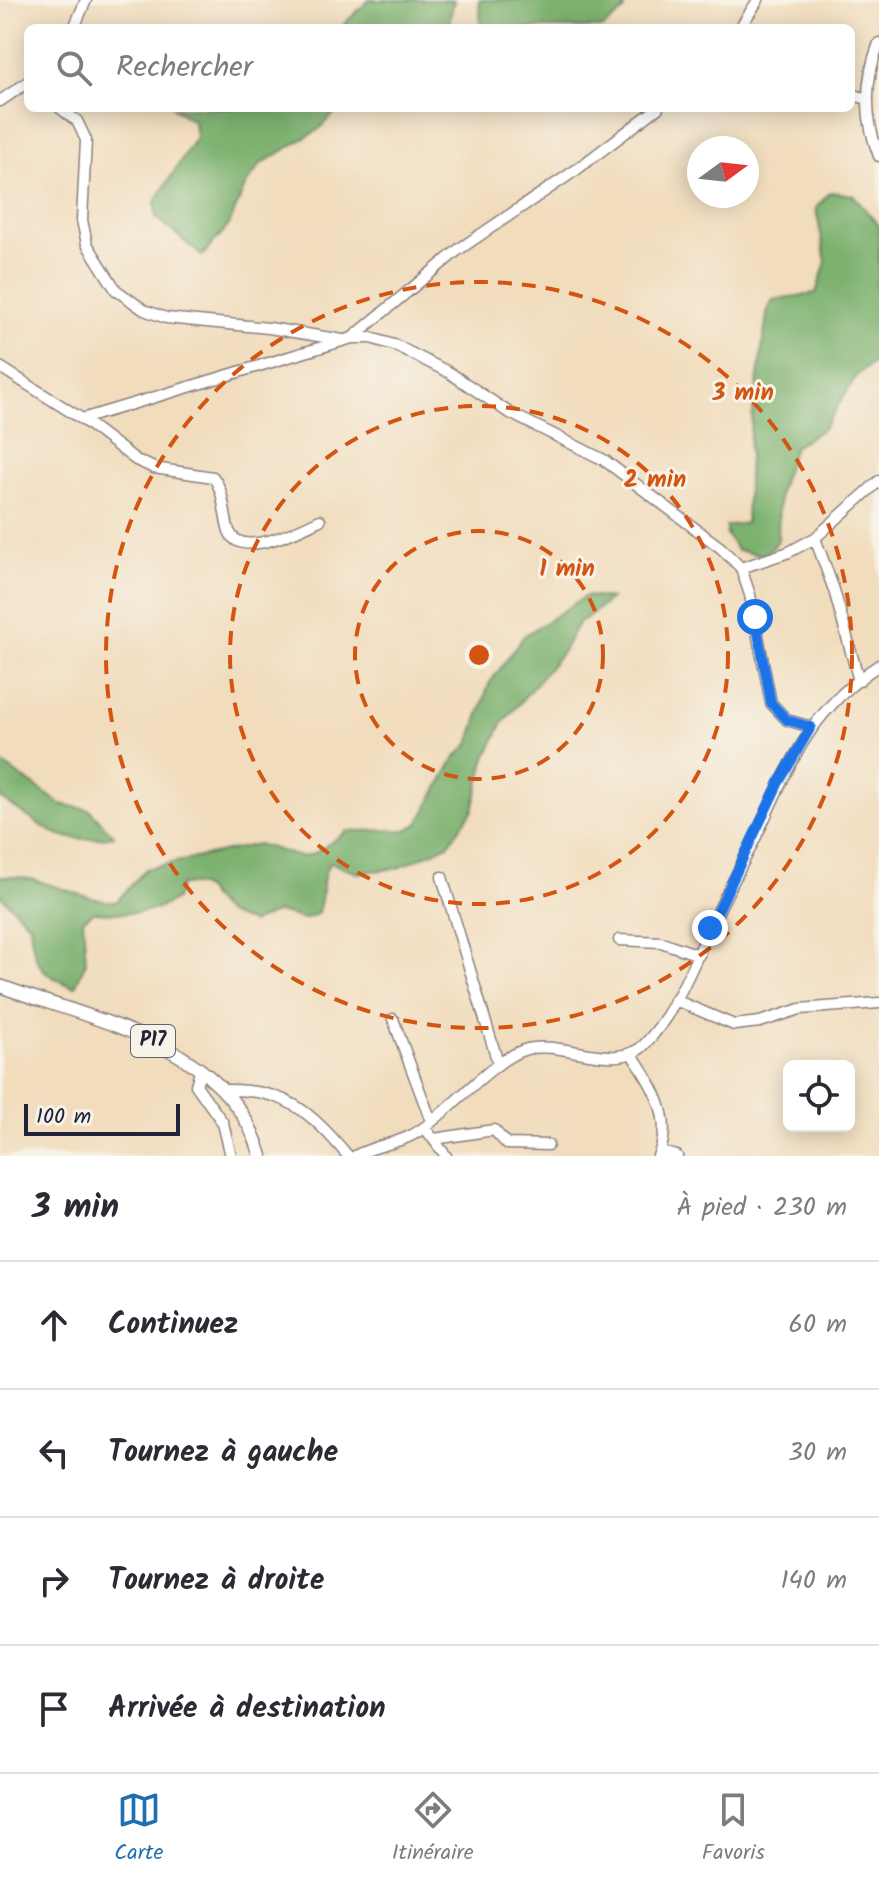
<!DOCTYPE html>
<html lang="fr">
<meta charset="utf-8">
<style>
body{margin:0;font-family:Kalam,sans-serif;background:#f2f2f3;color:#2b2b33}
.controls{position:absolute;right:24px;bottom:24px;display:grid;overflow:hidden;border-radius:12px;box-shadow:0 4px 20px #0003}
.controls button{width:72px;height:72px;display:grid;place-items:center;padding:0;border:0;border-bottom:2px solid #e1e1e2;background:#fff;color:#2b2b33;font:40px sans-serif}
.compass{position:absolute;left:687px;top:136px;width:72px;height:72px;border-radius:50%;background:#fff;box-shadow:0 4px 20px #0003;rotate:75deg}
.scale{position:absolute;left:24px;bottom:20px;width:156px;box-sizing:border-box;padding-left:8px;border:4px solid #22223b;border-top:0;font-size:22px;line-height:28px;white-space:nowrap;color:#22223b;-webkit-text-stroke:6px #f7f3e8;paint-order:stroke}
.stop{position:absolute;width:24px;height:24px;margin:-18px;border:6px solid #1a73e8;border-radius:50%;background:#fff}
.stop.end{background:#1a73e8;border-color:#fff;box-shadow:0 2px 8px #0008}
.list{margin:0;padding:0;list-style:none}
h2{display:flex;justify-content:space-between;align-items:center;height:104px;margin:0;padding:0 32px;font-size:34px}
h2 small{font-size:26px;font-weight:400;color:#7c7c81}
.list li{display:grid;grid-template-columns:52px 1fr auto;gap:24px;align-items:center;box-sizing:border-box;height:128px;padding:0 32px;border-top:2px solid #e1e1e2}
.list b{display:block;font-size:30px;white-space:nowrap}
.list em{font-size:26px;font-style:normal;color:#7c7c81}
.icon{flex:none;width:44px;height:44px;fill:none;stroke:currentColor;stroke-width:2;stroke-linecap:round;stroke-linejoin:round}
.map{position:relative;flex:none;width:879px;height:1156px;overflow:hidden}
.search{position:absolute;background:#fff;box-shadow:0 4px 20px #0003;left:24px;right:24px;top:24px;height:88px;display:flex;align-items:center;gap:20px;box-sizing:border-box;padding:0 28px;border-radius:12px;color:#7c7c81;font-size:30px}
.sheet{height:616px;background:#fff}
nav{display:flex;justify-content:space-around;align-items:center;box-sizing:border-box;height:112px;border-top:2px solid #e1e1e2;background:#fff;font-size:22px;color:#7c7c81}
nav a{display:grid;justify-items:center;gap:4px}
nav .on{color:#1f6fb2}
.map>svg:first-child{display:block}
.forest{fill:#7cb16e;stroke:#4f6a54;stroke-width:2}
.lines{fill:none;stroke-linecap:round;stroke-linejoin:round}
.minor-casing{stroke:#8a7f7c;stroke-width:13}
.major-casing{stroke:#8a7f7c;stroke-width:15}
.minor{stroke:#fff;stroke-width:10}
.major{stroke:#fff;stroke-width:12}
.route{stroke:#1a73e8;stroke-width:10}
.ring{fill:none;stroke:#d45411;stroke-width:4;stroke-dasharray:14 10}
.labels{text-anchor:middle;dominant-baseline:central;stroke-width:6;stroke-linejoin:round;paint-order:stroke}
.shield{fill:#f7f3e8;stroke:#62616f;stroke-width:2}
.shield-label{font-size:20px;font-weight:bold;fill:#22223b}
.centre{fill:#d45411;stroke:#f7f3e8;stroke-width:4}
.ring-label{font-size:24px;text-anchor:middle;font-weight:bold;fill:#d45411;stroke:#f7f3e8;stroke-width:6;stroke-linejoin:round;paint-order:stroke}
</style>
<div class="map">
<svg width="879" height="1156" viewBox="0 0 879 1156">
<rect width="100%" height="100%" fill="#f7f3e8"/>
<filter id="ink" filterUnits="userSpaceOnUse"><feTurbulence type="fractalNoise" baseFrequency=".0125" numOctaves="2"/><feDisplacementMap in="SourceGraphic" scale="16" xChannelSelector="R" yChannelSelector="G"/><feConvolveMatrix kernelMatrix="1 2 1 2 8 2 1 2 1" color-interpolation-filters="sRGB"/></filter>
<filter id="wash" filterUnits="userSpaceOnUse"><feTurbulence type="fractalNoise" baseFrequency=".006" numOctaves="4" result="noise"/><feDisplacementMap in="SourceGraphic" scale="32" xChannelSelector="R" yChannelSelector="G"/><feGaussianBlur stdDeviation="1.8" result="paint"/><feColorMatrix in="noise" values="0 0 0 0 0 0 0 0 0 0 0 0 0 0 0 0 0 1.4 0 .05"/><feComposite in="paint" operator="in"/></filter>
<g filter="url(#wash)">
<rect width="100%" height="100%" fill="#f1dcbc"/>
<path class="forest" d="M369,0H454L448,28H340Z
M479,0H622L625,10L603,28H481Z
M173,108H340L318,130L261,164L245,186L229,225L202,256L156,217L155,202L196,137L194,122Z
M830,192L853,195L879,226V277L875,287L879,298V358L857,375L824,428L794,447L779,492L778,540L771,550L761,555L737,550L727,536L726,526L746,523L750,433L768,308L773,300L816,293L826,262L816,208Z
M586,596L611,599L577,625L563,651L502,724L485,760L473,810L448,845L398,868L357,873L330,862C319,879 325,896 317,914L304,919L277,912L252,923C244,920 234,918 227,914C207,900 212,881 180,885L176,899C149,916 124,914 93,912L83,920L86,962L75,987C38,974 34,963 30,925L0,895V877C40,873 74,899 116,902L146,869L159,866L258,844L300,857L313,854L348,831L406,830L418,824L454,759L469,744L489,684L524,636Z
M0,762L61,804L90,810L114,836C55,847 47,827 0,798Z"/>
</g>
<g filter="url(#ink)">
<g class="lines">
<defs>
<path id="minor" d="M74,28L86,0
M740,28L758,0
M879,43C864,81 864,118 879,156
M851,94L867,99
M0,101L28,82
M60,108L77,121L86,140L82,220L87,244L116,290L144,310L166,318L269,328L343,340
M352,338H371L397,346L450,373L508,412L604,460L721,548L741,568L750,595L771,703L787,720L811,727
M0,367L82,419L352,338L458,250L576,170L658,108
M82,419L136,460L154,468L213,477C225,492 223,513 229,531C240,561 301,529 320,520
M815,538L834,590L859,681
M741,568L789,552L815,538L879,481
M442,877L498,1063
M619,940L661,942L699,955
M675,1000L734,1025L760,1022L800,1009L879,1003
M393,1019L431,1121
M631,1053C652,1085 675,1117 658,1156
M201,1069L196,1085L223,1123L231,1156
M223,1090C285,1088 310,1111 348,1156
M425,1128L446,1156
M434,1139L494,1130L507,1144L548,1145
M661,1152L677,1156
M355,1156C376,1144 402,1144 422,1129C452,1109 495,1057 527,1049C562,1040 618,1073 645,1044C675,1012 690,971 708,933C724,896 745,861 762,824C792,758 814,707 879,665"/>
<path id="major" d="M0,986C94,1021 229,1043 261,1156"/>
</defs>
<use href="#minor" class="minor-casing"/>
<use href="#major" class="major-casing"/>
<use href="#minor" class="minor"/>
<use href="#major" class="major"/>
</g>
</g>
<g class="lines" filter="url(#ink)">
<path class="route" d="M710,928L778,784L811,727L787,720L771,703L755,617"/>
</g>
<g class="ring">
<circle cx="479" cy="655" r="124"/>
<circle cx="479" cy="655" r="249"/>
<circle cx="479" cy="655" r="373"/>
</g>
<g class="labels">
<rect class="shield" x="131" y="1025" width="44" height="32" rx="6"/>
<g class="shield-label">
<text x="153" y="1041">P17</text>
</g>
</g>
<circle cx="479" cy="655" r="12" class="centre"/>
<g class="ring-label">
<text x="743" y="400">3 min</text>
<text x="655" y="487">2 min</text>
<text x="567" y="576">1 min</text>
</g>
</svg>
<div class="controls">
<button><svg class="icon" aria-label="locate" viewBox="0 0 24 24"><circle cx="12" cy="12" r="6"/><path d="M12 2v4M12 18v4M2 12h4M18 12h4"/></svg></button>
</div>
<svg class="compass" viewBox="-18 -18 36 36"><path d="M0-13l5 13h-10z" fill="#e53935"/><path d="M0 13l5-13h-10z" fill="#7c7c81"/></svg>
<div class="scale">100 m</div>
<div class="stop" style="left:755px;top:617px"></div>
<div class="stop end" style="left:710px;top:928px"></div>
<div class="search"><svg class="icon" aria-label="search" viewBox="0 0 24 24"><circle cx="10" cy="10" r="6"/><path d="M15 15l6 6"/></svg>Rechercher</div>
</div>
<section class="sheet">
<h2>3 min<small>À pied · 230 m</small></h2>
<ul class="list">
<li><svg class="icon" aria-label="ahead" viewBox="0 0 24 24"><path d="M12 20V5M6 11l6-6 6 6"/></svg><div><b>Continuez</b></div><em>60 m</em></li>
<li><svg class="icon" aria-label="left" viewBox="0 0 24 24"><path d="M17 20v-9H6M10 6l-5 5 5 5"/></svg><div><b>Tournez à gauche</b></div><em>30 m</em></li>
<li><svg class="icon" aria-label="right" viewBox="0 0 24 24"><path d="M7 20v-9h11M14 6l5 5-5 5"/></svg><div><b>Tournez à droite</b></div><em>140 m</em></li>
<li><svg class="icon" aria-label="arrive" viewBox="0 0 24 24"><path d="M6 21V4h12l-3 4 3 4H6"/></svg><div><b>Arrivée à destination</b></div></li>
</ul>
</section>
<nav>
<a class="on"><svg class="icon" aria-label="map" viewBox="0 0 24 24"><path d="M3 6l6-2 6 2 6-2v14l-6 2-6-2-6 2zM9 4v14M15 6v14"/></svg>Carte</a>
<a><svg class="icon" aria-label="directions" viewBox="0 0 24 24"><path d="M12 3l9 9-9 9-9-9zM9 14v-3h6M13 9l2 2-2 2"/></svg>Itinéraire</a>
<a><svg class="icon" aria-label="saved" viewBox="0 0 24 24"><path d="M7 4h10v16l-5-4-5 4z"/></svg>Favoris</a>
</nav>
